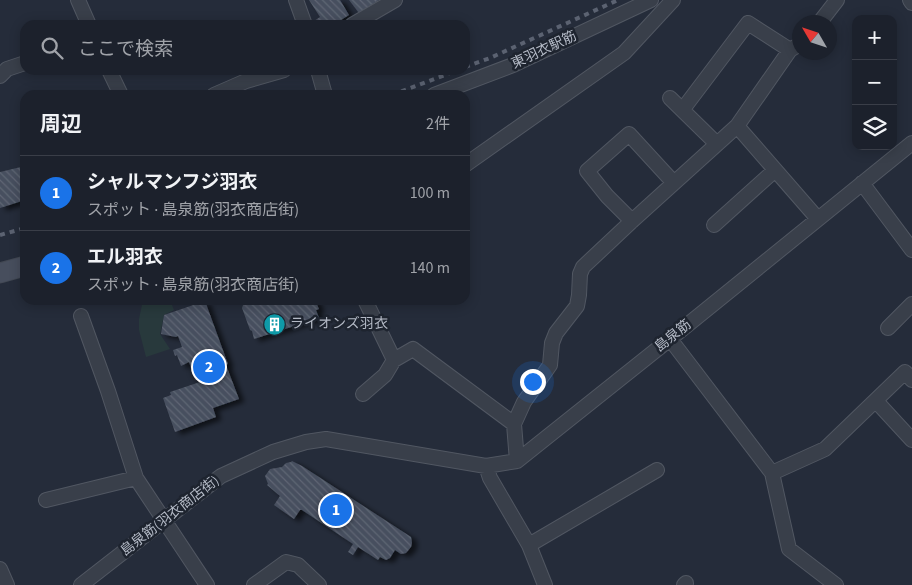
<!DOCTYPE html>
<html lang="ja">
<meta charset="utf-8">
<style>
body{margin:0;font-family:"Source Sans 3","Noto Sans JP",sans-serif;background:#252934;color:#f1f3f6}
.controls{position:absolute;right:15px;top:15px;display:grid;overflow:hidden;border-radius:10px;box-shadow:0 2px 12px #0003}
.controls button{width:45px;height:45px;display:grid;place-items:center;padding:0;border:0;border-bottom:1px solid #3a3e48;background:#1c212c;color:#f1f3f6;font:25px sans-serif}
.compass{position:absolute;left:792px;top:15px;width:45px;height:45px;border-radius:50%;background:#1c212c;box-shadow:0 2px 12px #0003;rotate:309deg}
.you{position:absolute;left:532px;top:381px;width:18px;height:18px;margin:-12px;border:4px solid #fff;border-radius:50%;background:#1a73e8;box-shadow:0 0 0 8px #1a73e833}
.badge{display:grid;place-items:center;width:32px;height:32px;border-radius:50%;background:#1a73e8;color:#fff;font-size:16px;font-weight:700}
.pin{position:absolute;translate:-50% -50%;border:2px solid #fff;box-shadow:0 1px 5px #0006}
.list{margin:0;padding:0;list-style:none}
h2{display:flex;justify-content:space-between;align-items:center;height:65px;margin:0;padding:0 20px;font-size:21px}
h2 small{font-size:16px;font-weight:400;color:#a0a3a9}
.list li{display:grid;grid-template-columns:32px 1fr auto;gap:15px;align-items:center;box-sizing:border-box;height:75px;padding:0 20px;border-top:1px solid #3a3e48}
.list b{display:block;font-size:19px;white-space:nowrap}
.list p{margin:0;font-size:16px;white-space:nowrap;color:#a0a3a9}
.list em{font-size:16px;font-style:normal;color:#a0a3a9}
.icon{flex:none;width:28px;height:28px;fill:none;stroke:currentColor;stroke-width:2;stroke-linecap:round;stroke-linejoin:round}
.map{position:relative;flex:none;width:912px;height:585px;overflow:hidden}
.search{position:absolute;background:#1c212c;box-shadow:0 2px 12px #0003;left:20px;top:20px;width:450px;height:55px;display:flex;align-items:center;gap:12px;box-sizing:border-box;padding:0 18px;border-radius:15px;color:#a0a3a9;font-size:19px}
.panel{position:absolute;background:#1c212c;box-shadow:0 2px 12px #0003;left:20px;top:90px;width:450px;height:215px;border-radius:15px}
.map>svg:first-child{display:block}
.park{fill:#28393c}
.building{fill:url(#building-back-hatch);filter:url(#shadow)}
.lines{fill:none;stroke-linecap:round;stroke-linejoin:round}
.street-casing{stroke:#515762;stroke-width:16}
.secondary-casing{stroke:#424853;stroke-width:21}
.street{stroke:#393f4a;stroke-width:14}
.secondary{stroke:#474e5d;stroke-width:19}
.rail{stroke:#5b6271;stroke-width:4;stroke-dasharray:5 5;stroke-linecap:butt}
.labels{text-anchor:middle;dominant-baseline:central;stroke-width:5;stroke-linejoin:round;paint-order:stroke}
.street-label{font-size:14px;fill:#b4bac6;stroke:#1e242f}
.poi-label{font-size:14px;fill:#b4bac6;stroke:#1e242f;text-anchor:start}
</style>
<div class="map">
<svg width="912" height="585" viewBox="0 0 912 585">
<defs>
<pattern id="building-back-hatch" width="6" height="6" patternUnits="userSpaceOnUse" patternTransform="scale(1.25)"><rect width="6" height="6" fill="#474f5e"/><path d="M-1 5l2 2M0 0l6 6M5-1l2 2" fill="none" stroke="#5f6674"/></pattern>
<filter id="shadow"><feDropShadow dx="5.5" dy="3" stdDeviation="2.5" flood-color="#0009"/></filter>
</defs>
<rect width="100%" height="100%" fill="#252c3a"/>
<path class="park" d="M143,300H170L174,310L164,315L160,334L170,349L146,357L139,330V319Z"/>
<path class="building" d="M309,0H340L349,15L333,25H316L314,21L320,17Z
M349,0H379L359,13Z
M25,166V200L0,208V172Z
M255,300H315L319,309L316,310L319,318L254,339L252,331L250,330L242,308L243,305L255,301Z
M205,301L228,364L226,365L239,399L213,408L216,417L175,432L163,398L171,395L170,392L203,381L202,378L195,380L189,362L181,366L177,355L175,356L173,350L182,347L178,336L176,337L161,334L164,315Z
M292,461L302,466L411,537L412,543L411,547L406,553L401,554L395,550L390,558L386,560L380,557L378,560L358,547L353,555L348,552L353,544L302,510H300L294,519L274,505L280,496L267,485L268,484L265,476L270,469L282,467L286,463L291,462Z"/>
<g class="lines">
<defs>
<path id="street" d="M78,0L89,25
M296,0L305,25
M910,0L912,3
M820,22L837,0
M352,25L395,0
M109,70L121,95
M318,70L325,95
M0,76L7,69L25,63
M214,95L246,81L284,70
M434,95L513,65L651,0
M670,98L717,144
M683,109L748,23L790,50
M737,126L818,219
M465,165L624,53L673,0
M862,183L912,250
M632,221L607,196L587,171L629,134L674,183
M714,225L775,170
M365,300L394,360L413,349L514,424L517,461
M81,316L108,391L136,478L207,585
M888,328L912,304
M670,339L772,473L789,549L836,585
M363,394L385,375L394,360
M876,401L912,440
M514,424L524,402L550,365L552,343L556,333L577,306L579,295L580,274L583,267L632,221L737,126L790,50L800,44
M486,466L490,478L529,545L545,585
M772,473L825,449L905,372L912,380
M46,500L136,478
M529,545L657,470
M0,569L7,585
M81,585L221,476L273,452L306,442L326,439L486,466L517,461L670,339L912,143
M254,585L286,562L298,565L319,585
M684,585L686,583"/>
<path id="secondary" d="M0,273L25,266"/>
</defs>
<use href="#street" class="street-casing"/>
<use href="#secondary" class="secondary-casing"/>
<use href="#street" class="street"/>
<use href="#secondary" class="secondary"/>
<path class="rail" d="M465,67L490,58L618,0
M392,95L458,70
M0,235L25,228"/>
</g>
<defs>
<symbol id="building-disc" viewBox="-11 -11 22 22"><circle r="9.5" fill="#0f9aa8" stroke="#1e242f"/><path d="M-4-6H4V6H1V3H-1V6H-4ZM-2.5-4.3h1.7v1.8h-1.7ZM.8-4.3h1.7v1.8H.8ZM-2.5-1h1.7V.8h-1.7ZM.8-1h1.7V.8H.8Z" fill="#fff"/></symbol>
</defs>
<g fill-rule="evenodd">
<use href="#building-disc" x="262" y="312" width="25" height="25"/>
</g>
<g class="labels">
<g class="street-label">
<text transform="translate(544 50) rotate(-25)">東羽衣駅筋</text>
<text transform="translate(673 336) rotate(-39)">島泉筋</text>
<text transform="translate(170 516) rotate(-38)">島泉筋(羽衣商店街)</text>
</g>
<g class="poi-label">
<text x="290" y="324">ライオンズ羽衣</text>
</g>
</g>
</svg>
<div class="controls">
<button>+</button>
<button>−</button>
<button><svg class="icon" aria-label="layers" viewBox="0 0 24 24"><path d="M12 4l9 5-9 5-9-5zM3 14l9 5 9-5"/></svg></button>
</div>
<svg class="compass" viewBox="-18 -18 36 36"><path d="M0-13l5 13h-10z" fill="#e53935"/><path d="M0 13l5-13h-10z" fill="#a0a3a9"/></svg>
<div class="you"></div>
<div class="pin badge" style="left:336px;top:510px">1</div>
<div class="pin badge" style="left:209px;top:367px">2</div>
<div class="search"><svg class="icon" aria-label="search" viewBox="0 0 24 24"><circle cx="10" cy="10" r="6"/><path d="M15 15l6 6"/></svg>ここで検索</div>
<section class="panel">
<h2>周辺<small>2件</small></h2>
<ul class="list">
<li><span class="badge">1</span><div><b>シャルマンフジ羽衣</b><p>スポット · 島泉筋(羽衣商店街)</p></div><em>100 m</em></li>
<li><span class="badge">2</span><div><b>エル羽衣</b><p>スポット · 島泉筋(羽衣商店街)</p></div><em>140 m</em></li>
</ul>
</section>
</div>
